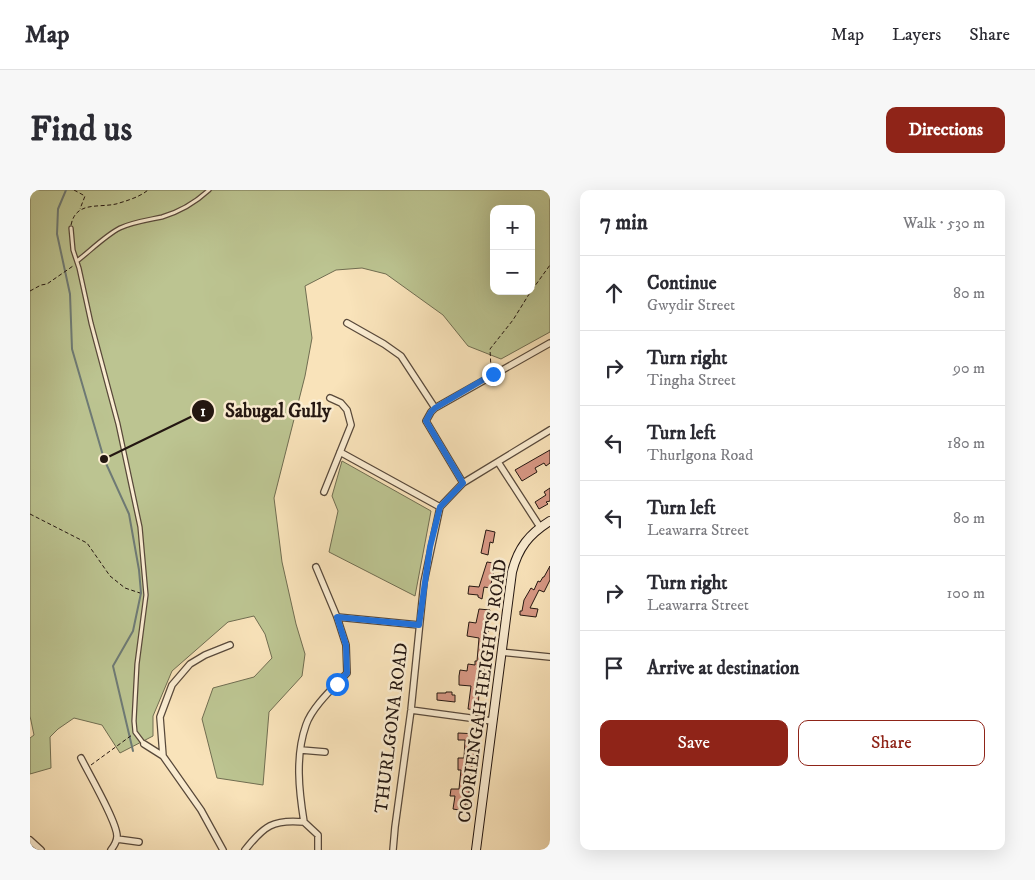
<!DOCTYPE html>
<meta charset="utf-8">
<style>
body{margin:0;font-family:"IM FELL DW Pica",serif;background:#f7f7f7;color:#2b2b33}
.controls{position:absolute;right:15px;top:15px;display:grid;overflow:hidden;border-radius:10px;box-shadow:0 5px 20px #0002}
.controls button{width:45px;height:45px;display:grid;place-items:center;padding:0;border:0;border-bottom:1px solid #e1e1e2;background:#fff;color:#2b2b33;font:25px sans-serif}
.stop{position:absolute;width:15px;height:15px;margin:-11px;border:4px solid #1a73e8;border-radius:50%;background:#fff}
.stop.end{background:#1a73e8;border-color:#fff;box-shadow:0 1px 5px #0008}
.list{margin:0;padding:0;list-style:none}
h2{display:flex;justify-content:space-between;align-items:center;height:65px;margin:0;padding:0 20px;font-size:21px}
h2 small{font-size:16px;font-weight:400;color:#7c7c81}
.list li{display:grid;grid-template-columns:32px 1fr auto;gap:15px;align-items:center;box-sizing:border-box;height:75px;padding:0 20px;border-top:1px solid #e1e1e2}
.list b{display:block;font-size:19px;white-space:nowrap}
.list p{margin:0;font-size:16px;white-space:nowrap;color:#7c7c81}
.list em{font-size:16px;font-style:normal;color:#7c7c81}
.actions{display:flex;gap:10px;padding:15px 20px}
.actions a{flex:1;padding:11px 0;border:1px solid #8f2418;border-radius:10px;text-align:center;font-size:18px;color:#8f2418}
.actions .main{background:#8f2418;color:#fff}
.icon{flex:none;width:28px;height:28px;fill:none;stroke:currentColor;stroke-width:2;stroke-linecap:round;stroke-linejoin:round}
.map{position:relative;flex:none;width:520px;height:660px;overflow:hidden;border-radius:10px}
header{display:flex;align-items:center;gap:30px;box-sizing:border-box;height:70px;padding:0 25px;background:#fff;border-bottom:1px solid #e1e1e2}
header strong{font-size:24px}
nav{display:flex;gap:28px;margin-inline-start:auto;font-size:18px}
.intro{display:flex;align-items:center;justify-content:space-between;box-sizing:border-box;height:120px;padding:0 30px}
h1{margin:0;font-size:35px}
.button{padding:12px 22px;border-radius:10px;background:#8f2418;color:#fff;font-size:18px;font-weight:700}
main{display:flex;gap:30px;padding:0 30px}
aside{flex:1;background:#fff;border-radius:10px;box-shadow:0 5px 20px #0002}
.map>svg:first-child{display:block}
.green{fill:#bcc491;stroke:#706d51;fill-rule:evenodd}
.lines{fill:none;stroke-linecap:round;stroke-linejoin:round}
.stream{stroke:#6e7a75;stroke-width:2}
.building{fill:#d89885;stroke:#231611}
.lane-casing{stroke:#58493b;stroke-width:5.5}
.street-casing{stroke:#58493b;stroke-width:8}
.secondary-casing{stroke:#231611;stroke-width:10}
.path{stroke:#231611;stroke-width:1;stroke-dasharray:4 2.5;stroke-linecap:butt}
.lane{stroke:#fbedd2;stroke-width:3}
.street{stroke:#fbedd2;stroke-width:5.5}
.secondary{stroke:#fbedd2;stroke-width:8}
.route{stroke:#1a73e8;stroke-width:6}
.labels{text-anchor:middle;dominant-baseline:central;stroke-width:5;stroke-linejoin:round;paint-order:stroke}
.street-label{font-size:18px;fill:#231611;stroke:#fbedd2}
.leader{fill:none;stroke:#231611;stroke-width:2}
.callout-dot{fill:#231611;stroke:#fbedd2;stroke-width:2}
.mark-label{font-size:15px;text-anchor:middle;font-weight:bold;fill:#fff}
.callout-label{font-size:19px;text-anchor:middle;font-weight:bold;fill:#231611;stroke:#fbedd2;stroke-width:5;stroke-linejoin:round;paint-order:stroke}
</style>
<header>
<strong>Map</strong>
<nav><a>Map</a><a>Layers</a><a>Share</a></nav>
</header>
<div class="intro"><h1>Find us</h1><a class="button">Directions</a></div>
<main>
<div class="map">
<svg width="520" height="660" viewBox="0 0 520 660">
<rect width="100%" height="100%" fill="#f9e3ba"/>
<filter id="stains"><feTurbulence type="fractalNoise" baseFrequency=".004" numOctaves="4"/><feColorMatrix values="0 0 0 0 .2 0 0 0 0 .09 0 0 0 0 .02 0 0 0 .5 -.17"/></filter>
<radialGradient id="worn" r=".72"><stop offset=".6" stop-color="#630" stop-opacity="0"/><stop offset="1" stop-color="#630" stop-opacity=".3"/></radialGradient>
<path class="green" d="M0,0H520V142L471,169L438,156L413,125L356,84L332,78L306,80L275,96L282,148L275,186L244,308L252,372L266,434L275,464L272,486L239,522L233,595L187,588L172,529L183,498L224,487L242,468L235,444L224,426L198,432L142,481L123,526V546L90,563L72,535L44,528L28,539L20,547L21,578L0,584V548L4,545L0,526ZM464,19H501V101H464Z
M312,271L401,321L385,406L299,362L308,321L302,306Z"/>
<g class="lines">
<path class="stream" d="M36,0L28,19L27,44L40,104L42,159L74,269L99,324L109,380L111,403L103,441L83,476L103,561"/>
</g>
<path class="building" d="M520,260V273L516,276L514,273L505,278L507,282L492,291L485,280Z
M520,298V311L516,312L518,314L509,319L505,312L516,305L514,302Z
M456,340L465,342L463,353L460,352L458,365L451,363Z
M457,372L463,373L462,376L465,377L460,398L454,397L452,409L448,407V405L438,404L439,396L449,397Z
M520,376V390L514,402L509,400L500,418L508,419L506,427L490,425V421H492L494,410L501,398L504,400L508,391L510,392L513,387H514Z
M449,419L460,420L457,434L459,435L458,449L455,466H452V476L454,477V481H450L448,502H449L448,520L438,519L441,496L429,495V486L430,480L437,481L438,474L445,475V471H447L449,448L437,446L439,432L446,433Z
M416,502H422V505H425V512L407,510V503H416Z
M428,543L448,544V551H442L441,560H444V565L441,581L438,614H435V621L423,619L425,606H420L421,599H429L431,580H428V568H434L435,550H428Z"/>
<g class="lines">
<defs>
<path id="lane" d="M41,38L43,60L49,78L61,133L88,234L110,337L116,405L107,474L104,531L105,542L114,554
M47,71C60,61 76,45 90,38C103,32 118,30 132,27C149,22 166,12 179,0"/>
<path id="street" d="M317,133L354,154L371,166L405,218
M310,262L410,317
M468,272L510,337
M433,293L396,231L401,222L405,218L520,153
M294,302L321,235L317,220L311,213L300,208
M307,427L389,435
M471,462L520,467
M381,520L462,531
M114,554L133,566L171,620L193,660
M271,560L295,562
M133,566L130,527L142,495L160,474L175,465L200,455
M51,568C59,584 87,632 87,646C87,652 84,656 81,660
M274,632L288,645V660
M87,649L109,652
M0,650L11,660
M215,660C234,636 243,629 274,632C269,601 265,566 276,535C282,517 304,497 317,483L316,455L307,427L286,377
M363,660L365,637L381,520L394,392L410,317L433,293L520,240"/>
<path id="secondary" d="M446,660L482,382C488,358 499,344 520,331"/>
</defs>
<use href="#lane" class="lane-casing"/>
<use href="#street" class="street-casing"/>
<use href="#secondary" class="secondary-casing"/>
<path class="path" d="M44,0L55,6L50,19
M41,35C46,11 68,18 86,14C96,11 110,7 118,0
M502,100L520,75
M0,101L11,95L17,94L43,76
M461,179L460,159L483,130L501,101
M0,324L57,353L80,386L95,398L110,403
M61,575L102,545"/>
<use href="#lane" class="lane"/>
<use href="#street" class="street"/>
<use href="#secondary" class="secondary"/>
</g>
<g class="lines">
<path class="route" d="M307,494L317,483L316,455L307,427L389,435L400,357L410,317L433,293L396,231L401,222L405,218L463,184"/>
</g>
<g class="labels">
<g class="street-label">
<text transform="translate(453 501) rotate(-82)">COORIENGAH HEIGHTS ROAD</text>
<text transform="translate(362 538) rotate(-83)">THURLGONA ROAD</text>
</g>
</g>
<path class="leader" d="M74 269L173 221"/>
<g class="callout-dot">
<circle cx="74" cy="269" r="5"/>
<circle cx="173" cy="221" r="12"/>
</g>
<g class="mark-label">
<text x="173" y="226">1</text>
</g>
<g class="callout-label">
<text x="248" y="227">Sabugal Gully</text>
</g>
<rect width="100%" height="100%" filter="url(#stains)"/>
<rect width="100%" height="100%" fill="url(#worn)"/>
</svg>
<div class="controls">
<button>+</button>
<button>−</button>
</div>
<div class="stop" style="left:307px;top:494px"></div>
<div class="stop end" style="left:463px;top:184px"></div>
</div>
<aside>
<h2>7 min<small>Walk · 530 m</small></h2>
<ul class="list">
<li><svg class="icon" aria-label="ahead" viewBox="0 0 24 24"><path d="M12 20V5M6 11l6-6 6 6"/></svg><div><b>Continue</b><p>Gwydir Street</p></div><em>80 m</em></li>
<li><svg class="icon" aria-label="right" viewBox="0 0 24 24"><path d="M7 20v-9h11M14 6l5 5-5 5"/></svg><div><b>Turn right</b><p>Tingha Street</p></div><em>90 m</em></li>
<li><svg class="icon" aria-label="left" viewBox="0 0 24 24"><path d="M17 20v-9H6M10 6l-5 5 5 5"/></svg><div><b>Turn left</b><p>Thurlgona Road</p></div><em>180 m</em></li>
<li><svg class="icon" aria-label="left" viewBox="0 0 24 24"><path d="M17 20v-9H6M10 6l-5 5 5 5"/></svg><div><b>Turn left</b><p>Leawarra Street</p></div><em>80 m</em></li>
<li><svg class="icon" aria-label="right" viewBox="0 0 24 24"><path d="M7 20v-9h11M14 6l5 5-5 5"/></svg><div><b>Turn right</b><p>Leawarra Street</p></div><em>100 m</em></li>
<li><svg class="icon" aria-label="arrive" viewBox="0 0 24 24"><path d="M6 21V4h12l-3 4 3 4H6"/></svg><div><b>Arrive at destination</b></div></li>
</ul>
<div class="actions"><a class="main">Save</a><a>Share</a></div>
</aside>
</main>
